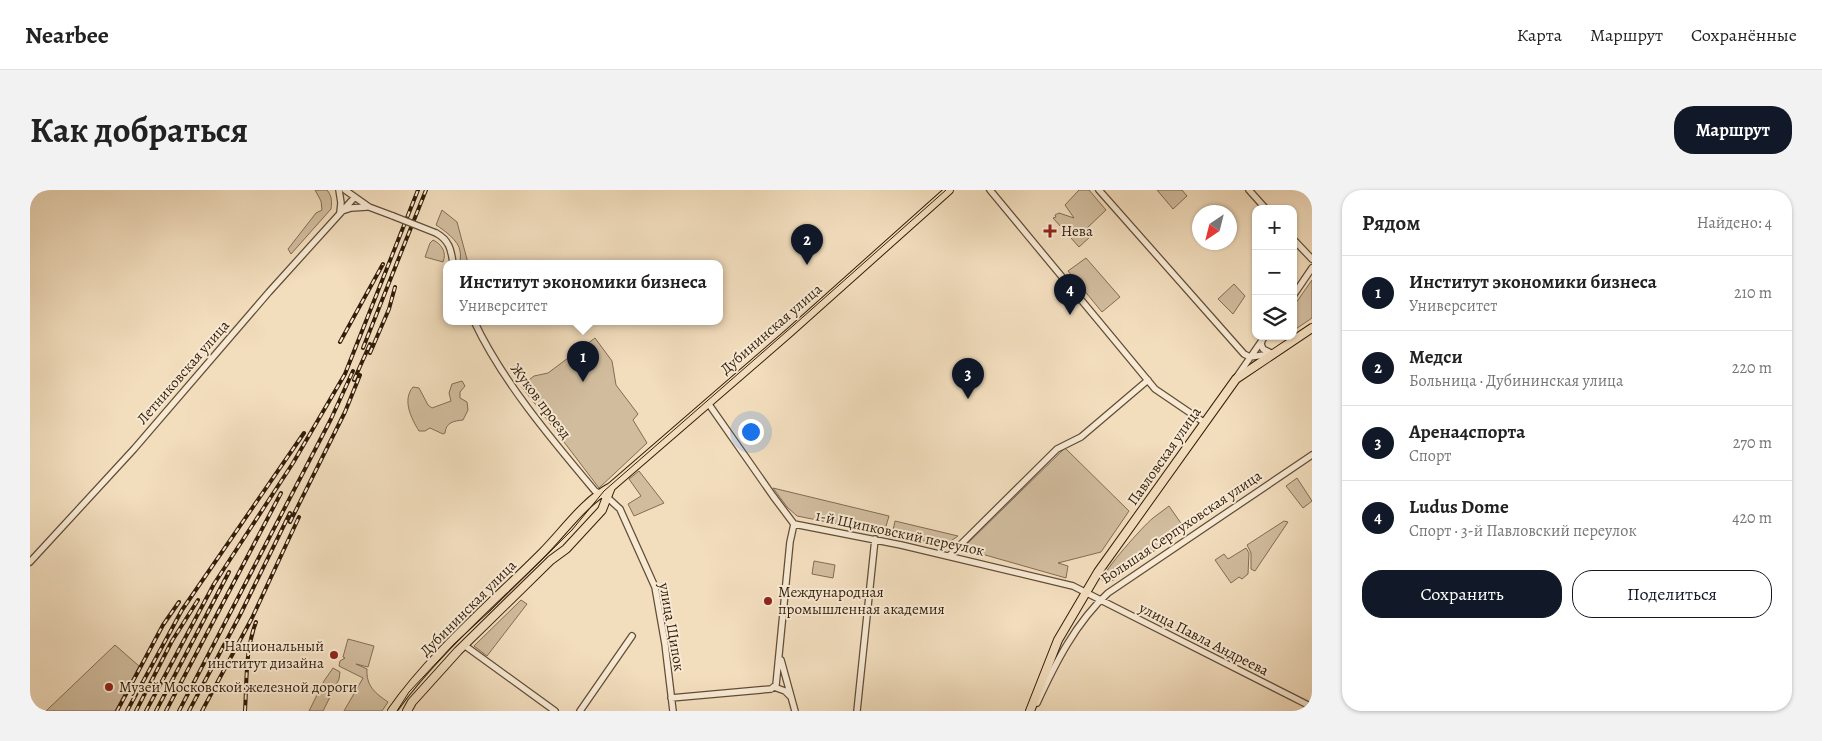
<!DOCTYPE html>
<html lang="ru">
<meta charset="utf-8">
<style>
body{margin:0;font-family:Alegreya,serif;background:#f2f2f2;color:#222}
.controls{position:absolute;right:15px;top:15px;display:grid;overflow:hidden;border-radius:10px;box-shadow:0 1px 4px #0004}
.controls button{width:45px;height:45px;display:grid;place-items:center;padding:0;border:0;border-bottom:1px solid #e0e0e0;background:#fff;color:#222;font:25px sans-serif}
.compass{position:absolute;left:1162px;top:15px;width:45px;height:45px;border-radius:50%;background:#fff;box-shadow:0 1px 4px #0004;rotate:215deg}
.you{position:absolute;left:720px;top:241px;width:18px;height:18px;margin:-12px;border:4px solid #fff;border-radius:50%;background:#1a73e8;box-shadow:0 0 0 8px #1a73e833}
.badge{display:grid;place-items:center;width:32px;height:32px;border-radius:50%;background:#111827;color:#fff;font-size:16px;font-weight:700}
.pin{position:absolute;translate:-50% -41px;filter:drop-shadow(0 1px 2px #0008)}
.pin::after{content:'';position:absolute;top:26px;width:18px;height:15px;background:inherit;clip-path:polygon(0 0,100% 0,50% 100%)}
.popup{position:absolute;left:413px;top:70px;width:280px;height:65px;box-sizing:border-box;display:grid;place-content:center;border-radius:10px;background:#fff;filter:drop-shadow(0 1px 4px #0005);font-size:16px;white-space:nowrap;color:#767676}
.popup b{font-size:19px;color:#222}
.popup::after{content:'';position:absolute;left:50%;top:100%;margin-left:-10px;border:10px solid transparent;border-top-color:#fff}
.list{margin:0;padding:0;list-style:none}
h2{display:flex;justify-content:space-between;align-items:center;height:65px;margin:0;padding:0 20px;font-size:21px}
h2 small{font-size:16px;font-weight:400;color:#767676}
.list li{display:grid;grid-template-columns:32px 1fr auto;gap:15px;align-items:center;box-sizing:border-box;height:75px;padding:0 20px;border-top:1px solid #e0e0e0}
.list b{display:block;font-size:19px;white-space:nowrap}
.list p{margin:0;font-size:16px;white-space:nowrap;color:#767676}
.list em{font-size:16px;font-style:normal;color:#767676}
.actions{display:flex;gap:10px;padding:15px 20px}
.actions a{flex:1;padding:11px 0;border:1px solid #111827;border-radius:20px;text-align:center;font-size:18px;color:#111827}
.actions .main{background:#111827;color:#fff}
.icon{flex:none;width:28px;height:28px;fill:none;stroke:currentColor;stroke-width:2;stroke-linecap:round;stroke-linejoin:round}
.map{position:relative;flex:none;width:1282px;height:521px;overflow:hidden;border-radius:20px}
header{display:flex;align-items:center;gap:30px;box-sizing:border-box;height:70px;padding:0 25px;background:#fff;border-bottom:1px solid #e0e0e0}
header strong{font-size:24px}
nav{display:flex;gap:28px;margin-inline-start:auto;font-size:18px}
.intro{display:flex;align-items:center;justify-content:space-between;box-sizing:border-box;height:120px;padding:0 30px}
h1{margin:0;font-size:35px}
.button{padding:12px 22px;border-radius:20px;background:#111827;color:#fff;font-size:18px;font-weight:700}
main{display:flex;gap:30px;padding:0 30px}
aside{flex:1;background:#fff;border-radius:20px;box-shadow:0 1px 4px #0004}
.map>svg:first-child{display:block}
.green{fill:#d1bc9e;stroke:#826c53}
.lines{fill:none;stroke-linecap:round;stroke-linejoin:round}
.minor-casing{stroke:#624d35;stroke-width:8}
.major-casing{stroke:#321d08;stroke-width:10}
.minor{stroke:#f7e9d4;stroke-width:5.5}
.major{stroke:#f2ddbd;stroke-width:8}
.tram{stroke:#321d08;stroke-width:1}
.rail-casing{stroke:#321d08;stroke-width:4}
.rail{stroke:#f7e9d4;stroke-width:2;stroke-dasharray:5.5;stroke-linecap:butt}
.minor-bridge-casing{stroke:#624d35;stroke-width:8;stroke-linecap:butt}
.minor-bridge{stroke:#f7e9d4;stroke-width:5.5}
.poi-dot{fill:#8f2418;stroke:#f7e9d4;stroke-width:2}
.labels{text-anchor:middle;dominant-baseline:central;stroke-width:4;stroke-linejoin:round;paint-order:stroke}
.poi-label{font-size:15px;fill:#321d08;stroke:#f7e9d4;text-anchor:start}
.street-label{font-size:15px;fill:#321d08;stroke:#f7e9d4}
</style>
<header>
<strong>Nearbee</strong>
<nav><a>Карта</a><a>Маршрут</a><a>Сохранённые</a></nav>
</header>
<div class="intro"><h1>Как добраться</h1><a class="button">Маршрут</a></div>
<main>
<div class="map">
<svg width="1282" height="521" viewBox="0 0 1282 521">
<rect width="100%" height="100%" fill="#f2ddbd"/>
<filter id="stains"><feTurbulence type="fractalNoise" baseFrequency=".004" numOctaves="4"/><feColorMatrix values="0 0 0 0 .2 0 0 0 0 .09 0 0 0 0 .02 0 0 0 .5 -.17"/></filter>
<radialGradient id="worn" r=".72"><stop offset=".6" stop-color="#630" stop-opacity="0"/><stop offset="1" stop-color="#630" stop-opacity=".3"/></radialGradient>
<path class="green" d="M285,0H297C302,6 302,12 301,19L261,64L258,59L286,23L292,20L291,11Z
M1049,0H1059L1076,20L1056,39L1061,46L1049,57L1023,28L1026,27L1025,25L1029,23L1044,28L1035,15Z
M1127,0H1152L1157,6L1143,19Z
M412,20L427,32L438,73H430C430,69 431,65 430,61C429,51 414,40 406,35Z
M403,50C412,54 417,63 413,72L395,67L400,53Z
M1056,68L1090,107L1072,122L1038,81Z
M1282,90V128L1263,141V117Z
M1204,94L1215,106L1203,124L1188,109Z
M565,148L582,171L586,195L608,224L603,230L617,253L569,298L515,227L520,222L514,216L509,219L491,196L504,186L518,183Z
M432,191L435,196L430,202V208L437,212L438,220L433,230C424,231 416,232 415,243L413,244L400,238L395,241H389C381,228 372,210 383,197L389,198L398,215L402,218L421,211L419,203L422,194Z
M1035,258L1099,321L1071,362L1028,373L1038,376L1036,388L934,359L935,356Z
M609,281L634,313L604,326L598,314L611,306L599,289Z
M1267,288L1282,311L1273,318L1256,296Z
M743,298L859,326L854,343L767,326L757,317Z
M1139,316L1155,339L1079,393L1072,390C1073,381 1113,336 1123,328C1128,324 1134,320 1139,316Z
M865,331L928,346L915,355L862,345Z
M1254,331L1258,332L1225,381L1221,379V363L1217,355Z
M1216,358L1219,363L1218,384L1212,389L1209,387L1201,393L1185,370L1194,364L1198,369Z
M784,371L805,375L803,388L782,384Z
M491,410L497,414L457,466L444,456Z
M318,449L344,456L338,477L326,474L337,479C336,496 345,503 358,512L352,521H314L333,488L309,476L310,471L315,468L313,467Z
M85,455L109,476L85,521H16Z
M303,478L310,482L309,489L293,521H279L294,491Z"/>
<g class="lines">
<defs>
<path id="minor" d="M309,0L311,13L310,22
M315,0L339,17L363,26
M960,0L1125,199L1175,233
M1069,0L1214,164L1220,167L1241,164
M1219,0L1236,19
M312,21L321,18L337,17
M406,43C419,50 421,59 423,73
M1263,49L1282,69
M1263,106L1282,78
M444,131C472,191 522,250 565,301L578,308L590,319L625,397L635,454L643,521
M1232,151L1231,154L1233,159L1243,164
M1206,188L1235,146
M678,213L743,306L764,334
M764,334L871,355L1043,396L1282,517
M919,366L1027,259L1051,247L1118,190
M0,372L104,259L239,102L324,8
M434,455L525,521
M751,470L765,521
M744,497L755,501L761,507
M641,508L741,499L746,495L760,352L764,334
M1007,513C1025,474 1046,432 1078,403L1282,265
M550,521L602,446
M827,521L845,349"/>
<path id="major" d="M362,521C402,464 463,412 512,363C534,341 554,311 581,297L759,143L919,0
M377,521L382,512L428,461L521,370L536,359L572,320L581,297
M1000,521L1028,450L1068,382L1206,189L1282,138"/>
</defs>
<use href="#minor" class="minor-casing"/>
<use href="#major" class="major-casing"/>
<use href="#minor" class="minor"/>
<use href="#major" class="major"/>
<path class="tram" d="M367,521L379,502L424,454L460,421L542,340L574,301L764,135L916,0"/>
<defs>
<path id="rail" d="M310,152L353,74
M333,158L396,0
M340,163L359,119L365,97
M324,190L340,154
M260,332L315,222L330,185
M87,521L133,435L149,412
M97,521L152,420L274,243
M106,521L142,451L168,410
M116,521L184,394L263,273L315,184L388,0
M126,521L199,382
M136,521L251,303
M149,521L301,229L323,181
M159,521L210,425L260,323
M172,521L222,428L269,327
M215,521C217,490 215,461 226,432"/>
</defs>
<use href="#rail" class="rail-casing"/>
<use href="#rail" class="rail"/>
<defs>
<path id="minor-bridge" d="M363,26L406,43"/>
</defs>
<use href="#minor-bridge" class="minor-bridge-casing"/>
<use href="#minor-bridge" class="minor-bridge"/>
</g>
<g class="poi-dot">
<path d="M1017.5 33.5h5v5h5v5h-5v5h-5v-5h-5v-5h5z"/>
<circle cx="738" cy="411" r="5"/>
<circle cx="304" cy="465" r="5"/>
<circle cx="79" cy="497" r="5"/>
</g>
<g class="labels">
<g class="poi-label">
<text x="1031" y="41">Нева</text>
<text x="748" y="402">Международная<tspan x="748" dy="17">промышленная академия</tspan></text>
<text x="294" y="456" text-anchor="end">Национальный<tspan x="294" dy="17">институт дизайна</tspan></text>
<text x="89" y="497">Музей Московской железной дороги</text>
</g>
<g class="street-label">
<text transform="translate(741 139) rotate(-41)">Дубининская улица</text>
<text transform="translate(153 182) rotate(-49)">Летниковская улица</text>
<text transform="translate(511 211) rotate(53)">Жуков проезд</text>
<text transform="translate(1134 266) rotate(-55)">Павловская улица</text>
<text transform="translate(1151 337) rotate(-34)">Большая Серпуховская улица</text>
<text transform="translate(870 343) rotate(12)">1-й Щипковский переулок</text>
<text transform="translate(438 418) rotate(-45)">Дубининская улица</text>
<text transform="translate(642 437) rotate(80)">улица Щипок</text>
<text transform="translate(1174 449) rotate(27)">улица Павла Андреева</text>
</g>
</g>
<rect width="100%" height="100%" filter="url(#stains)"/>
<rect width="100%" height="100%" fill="url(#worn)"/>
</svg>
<div class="controls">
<button>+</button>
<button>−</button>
<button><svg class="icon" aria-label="layers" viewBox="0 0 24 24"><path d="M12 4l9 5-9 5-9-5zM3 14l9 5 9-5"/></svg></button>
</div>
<svg class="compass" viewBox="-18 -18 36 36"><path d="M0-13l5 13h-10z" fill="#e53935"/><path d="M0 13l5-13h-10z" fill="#767676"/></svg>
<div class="you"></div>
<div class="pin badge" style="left:553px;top:192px">1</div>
<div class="popup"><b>Институт экономики бизнеса</b>Университет</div>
<div class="pin badge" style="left:777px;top:75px">2</div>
<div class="pin badge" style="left:938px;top:209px">3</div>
<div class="pin badge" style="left:1040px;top:125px">4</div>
</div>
<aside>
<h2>Рядом<small>Найдено: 4</small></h2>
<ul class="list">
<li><span class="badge">1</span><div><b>Институт экономики бизнеса</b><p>Университет</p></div><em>210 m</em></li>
<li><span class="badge">2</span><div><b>Медси</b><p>Больница · Дубининская улица</p></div><em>220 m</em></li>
<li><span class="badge">3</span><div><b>Арена4спорта</b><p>Спорт</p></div><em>270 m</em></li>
<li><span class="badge">4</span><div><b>Ludus Dome</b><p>Спорт · 3-й Павловский переулок</p></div><em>420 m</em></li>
</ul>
<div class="actions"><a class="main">Сохранить</a><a>Поделиться</a></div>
</aside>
</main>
